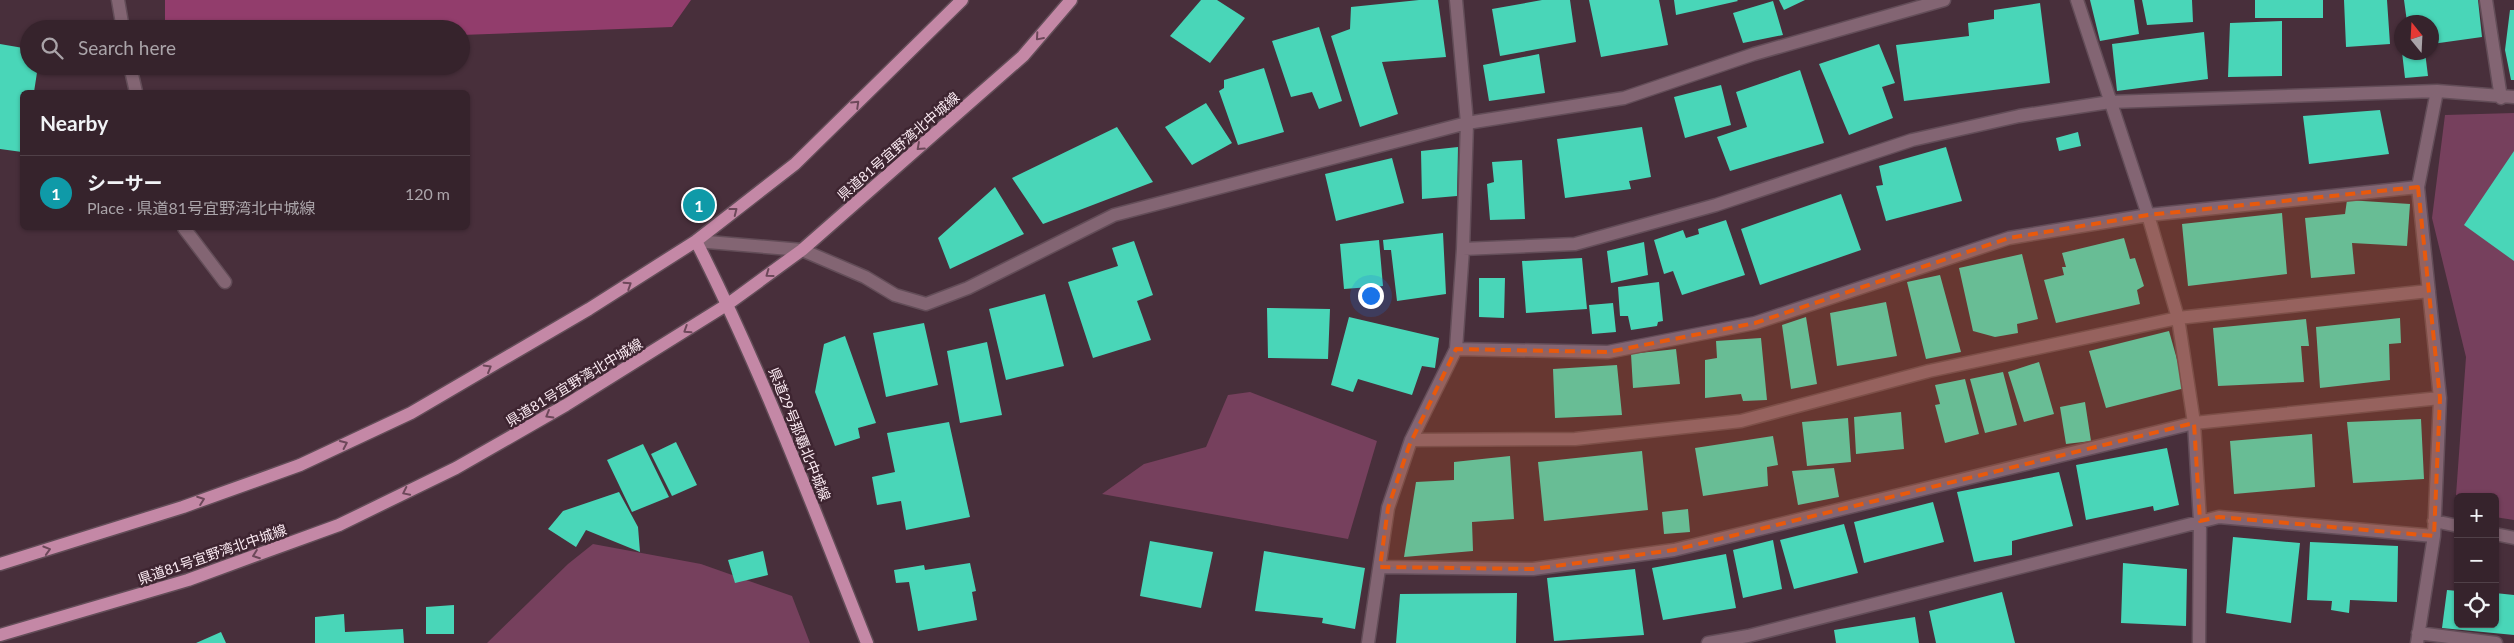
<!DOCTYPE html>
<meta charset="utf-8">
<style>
body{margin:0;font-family:Lato,"Noto Sans JP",sans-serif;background:#3d2b34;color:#f1f3f6}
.controls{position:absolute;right:15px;bottom:15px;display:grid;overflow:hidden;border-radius:8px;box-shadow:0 1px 4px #0004}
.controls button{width:45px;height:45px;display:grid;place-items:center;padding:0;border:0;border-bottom:1px solid #504048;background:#36232c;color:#f1f3f6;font:25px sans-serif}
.compass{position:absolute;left:2394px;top:15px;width:45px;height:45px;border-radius:50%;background:#36232c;box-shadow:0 1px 4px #0004;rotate:342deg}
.you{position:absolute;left:1370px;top:295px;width:18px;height:18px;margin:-12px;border:4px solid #fff;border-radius:50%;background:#1a73e8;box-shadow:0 0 0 8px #1a73e833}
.badge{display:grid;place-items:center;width:32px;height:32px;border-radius:50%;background:#13d5b3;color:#fff;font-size:16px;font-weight:700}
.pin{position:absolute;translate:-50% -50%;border:2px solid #fff;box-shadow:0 1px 5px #0006}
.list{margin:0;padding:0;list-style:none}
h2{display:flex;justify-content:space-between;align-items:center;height:65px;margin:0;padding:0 20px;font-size:21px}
h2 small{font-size:16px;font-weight:400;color:#aaa4a9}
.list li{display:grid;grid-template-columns:32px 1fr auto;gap:15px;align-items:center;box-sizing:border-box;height:75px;padding:0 20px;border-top:1px solid #504048}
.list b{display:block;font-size:19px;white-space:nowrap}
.list p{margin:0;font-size:16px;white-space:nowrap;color:#aaa4a9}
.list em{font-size:16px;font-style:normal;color:#aaa4a9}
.icon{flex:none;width:28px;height:28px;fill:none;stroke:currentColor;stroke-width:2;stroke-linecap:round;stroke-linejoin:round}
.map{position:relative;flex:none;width:2514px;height:643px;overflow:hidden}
.search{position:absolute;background:#36232c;box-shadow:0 1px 4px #0004;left:20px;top:20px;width:450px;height:55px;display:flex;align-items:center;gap:12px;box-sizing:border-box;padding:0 18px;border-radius:28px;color:#aaa4a9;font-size:19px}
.panel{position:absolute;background:#36232c;box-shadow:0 1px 4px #0004;left:20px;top:90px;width:450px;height:140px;border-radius:8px}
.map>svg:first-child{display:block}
.green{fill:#76405d}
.forest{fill:#923d6c}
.building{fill:#49d6b8}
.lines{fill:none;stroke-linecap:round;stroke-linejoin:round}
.service-casing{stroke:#634d58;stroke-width:15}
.minor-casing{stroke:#634d58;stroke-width:15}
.primary-casing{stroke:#634d58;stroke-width:15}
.service{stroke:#836573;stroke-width:12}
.minor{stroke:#836573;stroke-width:12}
.primary{stroke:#c488a6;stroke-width:12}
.oneway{stroke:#6d485a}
.marked{fill:#e8590c;fill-opacity:0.2;stroke:#e8590c;stroke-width:4;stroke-dasharray:10 6;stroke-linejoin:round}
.labels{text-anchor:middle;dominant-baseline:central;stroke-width:5;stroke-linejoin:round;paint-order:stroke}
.street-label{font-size:14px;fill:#fbeaf2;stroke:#3e2531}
</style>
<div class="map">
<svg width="2514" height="643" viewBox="0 0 2514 643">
<rect width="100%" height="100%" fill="#482f3b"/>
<path class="green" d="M2514,113V520L2495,517V497H2458V510L2455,509L2466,357L2432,218L2445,115Z
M1250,392L1377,441L1348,539L1102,494L1144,464L1206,447L1228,395Z
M593,544L701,564L792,596L810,643H487L568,564Z"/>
<path class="forest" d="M165,0H691L672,27L461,35V29H177L165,22Z"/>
<path class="building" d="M1201,0H1217L1245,18L1210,63L1170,36Z
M1419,0H1438L1446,57L1382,62L1398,114L1360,127L1331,36L1350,29L1351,7Z
M1542,0H1570L1576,42L1500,56L1492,9Z
M1589,0H1659L1668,45L1601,57Z
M1674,0H1737L1738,1L1676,15Z
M1779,0H1805L1784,10Z
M2090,0H2134L2139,34L2100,41Z
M2142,0H2192L2193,22L2147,25Z
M2255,0H2323V18H2255Z
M2344,0H2387L2390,44L2346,47Z
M2404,0H2478L2482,37L2432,44V22H2407Z
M1773,1L1783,35L1743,43L1733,13Z
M2040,3L2050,83L1904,101L1896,45L1969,36L1968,23L1994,19V10Z
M2510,10H2514V80H2511L2505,50Z
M2282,21V76L2228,77L2230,23Z
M1319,27L1342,101L1319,109L1312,92L1291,97L1272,41Z
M2204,32L2208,79L2117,91L2112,44Z
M0,44L29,49V66H38L34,92H22V152L0,149Z
M1879,44L1895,83L1882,87L1893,118L1849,135L1819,64Z
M2402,52H2425L2428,76L2405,78Z
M1539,54L1545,93L1489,101L1483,65Z
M1264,68L1284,132L1238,145L1219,91L1224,88V80Z
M1800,70L1824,143L1730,171L1717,137L1747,127L1736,92Z
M1721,85L1731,125L1685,138L1674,97Z
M1206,103L1232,143L1192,165L1165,127Z
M2380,110L2389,154L2309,164L2303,116Z
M1117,127L1153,182L1043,224L1012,178Z
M1642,127L1651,177L1629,181L1631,189L1565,198L1557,139Z
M2078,132L2081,146L2059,151L2056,138Z
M1458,147L1457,196L1422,199L1421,151Z
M1946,147L1962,201L1886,221L1876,186L1883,185L1879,166Z
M2514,151V261L2464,225Z
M1392,158L1404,203L1336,221L1325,174Z
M1522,160L1525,219L1490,220L1487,184L1494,182L1492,162Z
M995,187L1024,234L950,269L938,238Z
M1841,194L1861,250L1760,285L1741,229Z
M2347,200L2410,204L2407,246L2352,243L2355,274L2311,278L2305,218L2345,214Z
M2282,213L2287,274L2188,286L2182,224Z
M1726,220L1745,275L1682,295L1673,271L1664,274L1654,240L1683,230L1686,238L1699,234L1698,229Z
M1443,233L1446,294L1397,301L1391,250H1384L1383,240Z
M2124,238L2130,259L2135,258L2144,286L2137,290L2140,304L2056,323L2044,280L2064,275L2062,267H2066L2062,253Z
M1379,240L1383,286L1344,289L1340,244Z
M1134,241L1153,295L1137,301L1151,340L1093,358L1068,282L1118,266L1112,248Z
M1644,242L1648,275L1611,283L1607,251Z
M2022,254L2038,319L2017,324L2018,333L1995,337L1973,331L1959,268Z
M1582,258L1587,309L1526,313L1522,261Z
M1940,275L1961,352L1926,359L1907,282Z
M1479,278H1505L1504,318L1479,317Z
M1659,282L1663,321L1658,322L1657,326L1631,330L1628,316H1620L1618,287Z
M1045,294L1064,366L1006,380L989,309Z
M1886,302L1897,356L1837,366L1830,313Z
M1613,303L1616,332L1592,334L1589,305Z
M1267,308L1330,309L1328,359L1268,358Z
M1349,317L1439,338L1435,368L1422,366L1412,395L1358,379L1353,392L1331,385Z
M1806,317L1817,384L1791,389L1782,325Z
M2400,318L2401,343L2389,344L2390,380L2320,388L2316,327Z
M2306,319L2309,346H2301L2304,382L2218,386L2213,328Z
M924,323L938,385L886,397L873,333Z
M2169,331L2185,388L2106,408L2089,351Z
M845,336L876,423L858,428L860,438L835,446L815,392L824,344Z
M1761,338L1767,400L1743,401L1741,394L1705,398V360L1717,358L1716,341Z
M987,342L1002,415L960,423L947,351Z
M1676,349L1680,384L1633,388L1631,354Z
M2039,362L2054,414L2024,422L2008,372Z
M1617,365L1622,415L1555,418L1553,369Z
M2003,372L2017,425L1985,433L1970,379Z
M1965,379L1979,434L1945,443L1935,405L1940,404L1935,385Z
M2085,402L2091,441L2066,444L2060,407Z
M1901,412L1904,449L1856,454L1854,417Z
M1848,418L1851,462L1807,466L1802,422Z
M2421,419L2424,479L2353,483L2347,422Z
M949,422L970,517L906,530L901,501L877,505L872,477L895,472L887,433Z
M2312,434L2315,487L2234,494L2230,441Z
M1773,436L1778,465L1767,467L1768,486L1703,496L1695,448Z
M676,442L697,485L672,496L651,454Z
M643,444L669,497L632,512L607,460Z
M2167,448L2179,505L2154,511L2153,506L2086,520L2076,465Z
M1642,451L1648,510L1544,521L1538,462Z
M1510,456L1514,519L1472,522L1473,551L1404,557L1416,482L1454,480V462Z
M1834,468L1839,497L1798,505L1792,471Z
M2059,472L2073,526L2012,541V555L1974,562L1957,492Z
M619,492L638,527L640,552L586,530L576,547L548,529L563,511Z
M1933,502L1944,542L1864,563L1854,522Z
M1688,509L1690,532L1664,534L1662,512Z
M1844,524L1858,573L1794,589L1780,540Z
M2233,537L2300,543L2291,623L2226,613Z
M1773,540L1782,589L1743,598L1733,550Z
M1150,541L1213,552L1201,608L1140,596Z
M2310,542L2398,546L2397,602L2350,600L2349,613L2331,610L2332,601L2307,600Z
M763,551L768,575L735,583L728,560Z
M1264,551L1365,568L1355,629L1322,623L1323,618L1255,611Z
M1726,554L1736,608L1663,620L1652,568Z
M970,563L976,591L972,592L977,620L918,631L909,582L896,583L894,570L924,565L925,570Z
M2123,563L2187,569L2186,626L2121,623Z
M1635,569L1644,635L1554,641L1547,578Z
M2447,590L2458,591V624H2495V593L2514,595V635L2442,628Z
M2002,592L2015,643H1936L1929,611Z
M1517,593L1516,643H1396L1400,594Z
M454,605V634H426V607Z
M344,614L345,632L403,629L404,643H315V617Z
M1915,617L1919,643H1836L1834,630Z
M221,632L226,643H196Z"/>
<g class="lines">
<defs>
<path id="service" d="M118,0L123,29
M130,66L136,92
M184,228L225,282"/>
<path id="minor" d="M2077,0L2148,215L2178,318L2194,423L2200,521L2199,643
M2486,0L2501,98
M696,241L802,250L865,277L895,295L926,304L968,288L1114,215L1467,123L1624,98L1754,54L1944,0
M1463,249L1575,244L1716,205L1912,140L2019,116L2110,102L2437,91
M1456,349L1608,352L1755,323L2009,238L2148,215L2418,187
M1411,440L1575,439L1741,421L1929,371L2178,318L2429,291
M2434,521L2458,526
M2495,534L2514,538
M1380,567L1533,569L1674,550L2194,423L2440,398
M2418,633L2496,643
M1368,643L1388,508L1411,440L1456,349L1463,249L1467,123L1456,0
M1708,643L1748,636L2219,517L2434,536
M2417,643L2434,536L2440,398L2418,187L2437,91L2514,97"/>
<path id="primary" d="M696,241C762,371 813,507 867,643
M0,564L183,507L300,465L411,413L589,309L696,241L795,164L962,0
M0,635L188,580L339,525L456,468L566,405L728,304L802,250L1023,56L1071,0"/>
</defs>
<use href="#service" class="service-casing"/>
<use href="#minor" class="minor-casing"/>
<use href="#primary" class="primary-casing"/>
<use href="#service" class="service"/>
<use href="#minor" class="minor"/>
<use href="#primary" class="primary"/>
</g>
<defs><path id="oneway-chevron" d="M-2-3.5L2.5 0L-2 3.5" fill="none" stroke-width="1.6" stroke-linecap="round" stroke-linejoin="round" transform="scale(1.25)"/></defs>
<g class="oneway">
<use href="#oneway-chevron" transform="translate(1039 37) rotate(131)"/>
<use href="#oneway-chevron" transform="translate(856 104) rotate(-44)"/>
<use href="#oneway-chevron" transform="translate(920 147) rotate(138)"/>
<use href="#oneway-chevron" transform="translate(734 211) rotate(-38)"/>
<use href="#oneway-chevron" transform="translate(769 274) rotate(144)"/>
<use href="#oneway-chevron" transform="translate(628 285) rotate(-33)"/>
<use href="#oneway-chevron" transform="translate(687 330) rotate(147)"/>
<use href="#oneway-chevron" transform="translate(488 368) rotate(-30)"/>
<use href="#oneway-chevron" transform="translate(549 415) rotate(150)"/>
<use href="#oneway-chevron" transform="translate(344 444) rotate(-25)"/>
<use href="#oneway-chevron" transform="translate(406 492) rotate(154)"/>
<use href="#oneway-chevron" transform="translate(201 500) rotate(-20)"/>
<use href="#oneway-chevron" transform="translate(47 550) rotate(-17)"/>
<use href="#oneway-chevron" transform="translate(256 555) rotate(160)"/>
</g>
<path class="marked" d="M2418,187L2440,398L2434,536L2219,517L2200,521L2194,423L1674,550L1533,569L1380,567L1388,508L1409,446L1456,349L1608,352L1755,323L2009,238L2148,215Z"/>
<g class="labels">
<g class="street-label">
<text transform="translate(898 146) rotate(-41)">県道81号宜野湾北中城線</text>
<text transform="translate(574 382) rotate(-31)">県道81号宜野湾北中城線</text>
<text transform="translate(800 434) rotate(68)">県道29号那覇北中城線</text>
<text transform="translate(212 554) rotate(-19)">県道81号宜野湾北中城線</text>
</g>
</g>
</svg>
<div class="controls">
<button>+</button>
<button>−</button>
<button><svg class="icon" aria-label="locate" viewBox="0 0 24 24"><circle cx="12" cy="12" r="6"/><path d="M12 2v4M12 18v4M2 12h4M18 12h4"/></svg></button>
</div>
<svg class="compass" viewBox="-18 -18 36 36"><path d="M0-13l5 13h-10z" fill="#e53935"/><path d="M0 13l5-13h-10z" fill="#aaa4a9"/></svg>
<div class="you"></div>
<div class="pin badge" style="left:699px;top:205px;background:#0f9aa8">1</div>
<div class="search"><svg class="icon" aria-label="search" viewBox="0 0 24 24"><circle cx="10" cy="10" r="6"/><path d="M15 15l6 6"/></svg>Search here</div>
<section class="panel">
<h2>Nearby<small></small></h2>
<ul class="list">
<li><span class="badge" style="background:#0f9aa8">1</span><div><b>シーサー</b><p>Place · 県道81号宜野湾北中城線</p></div><em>120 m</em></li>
</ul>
</section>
</div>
